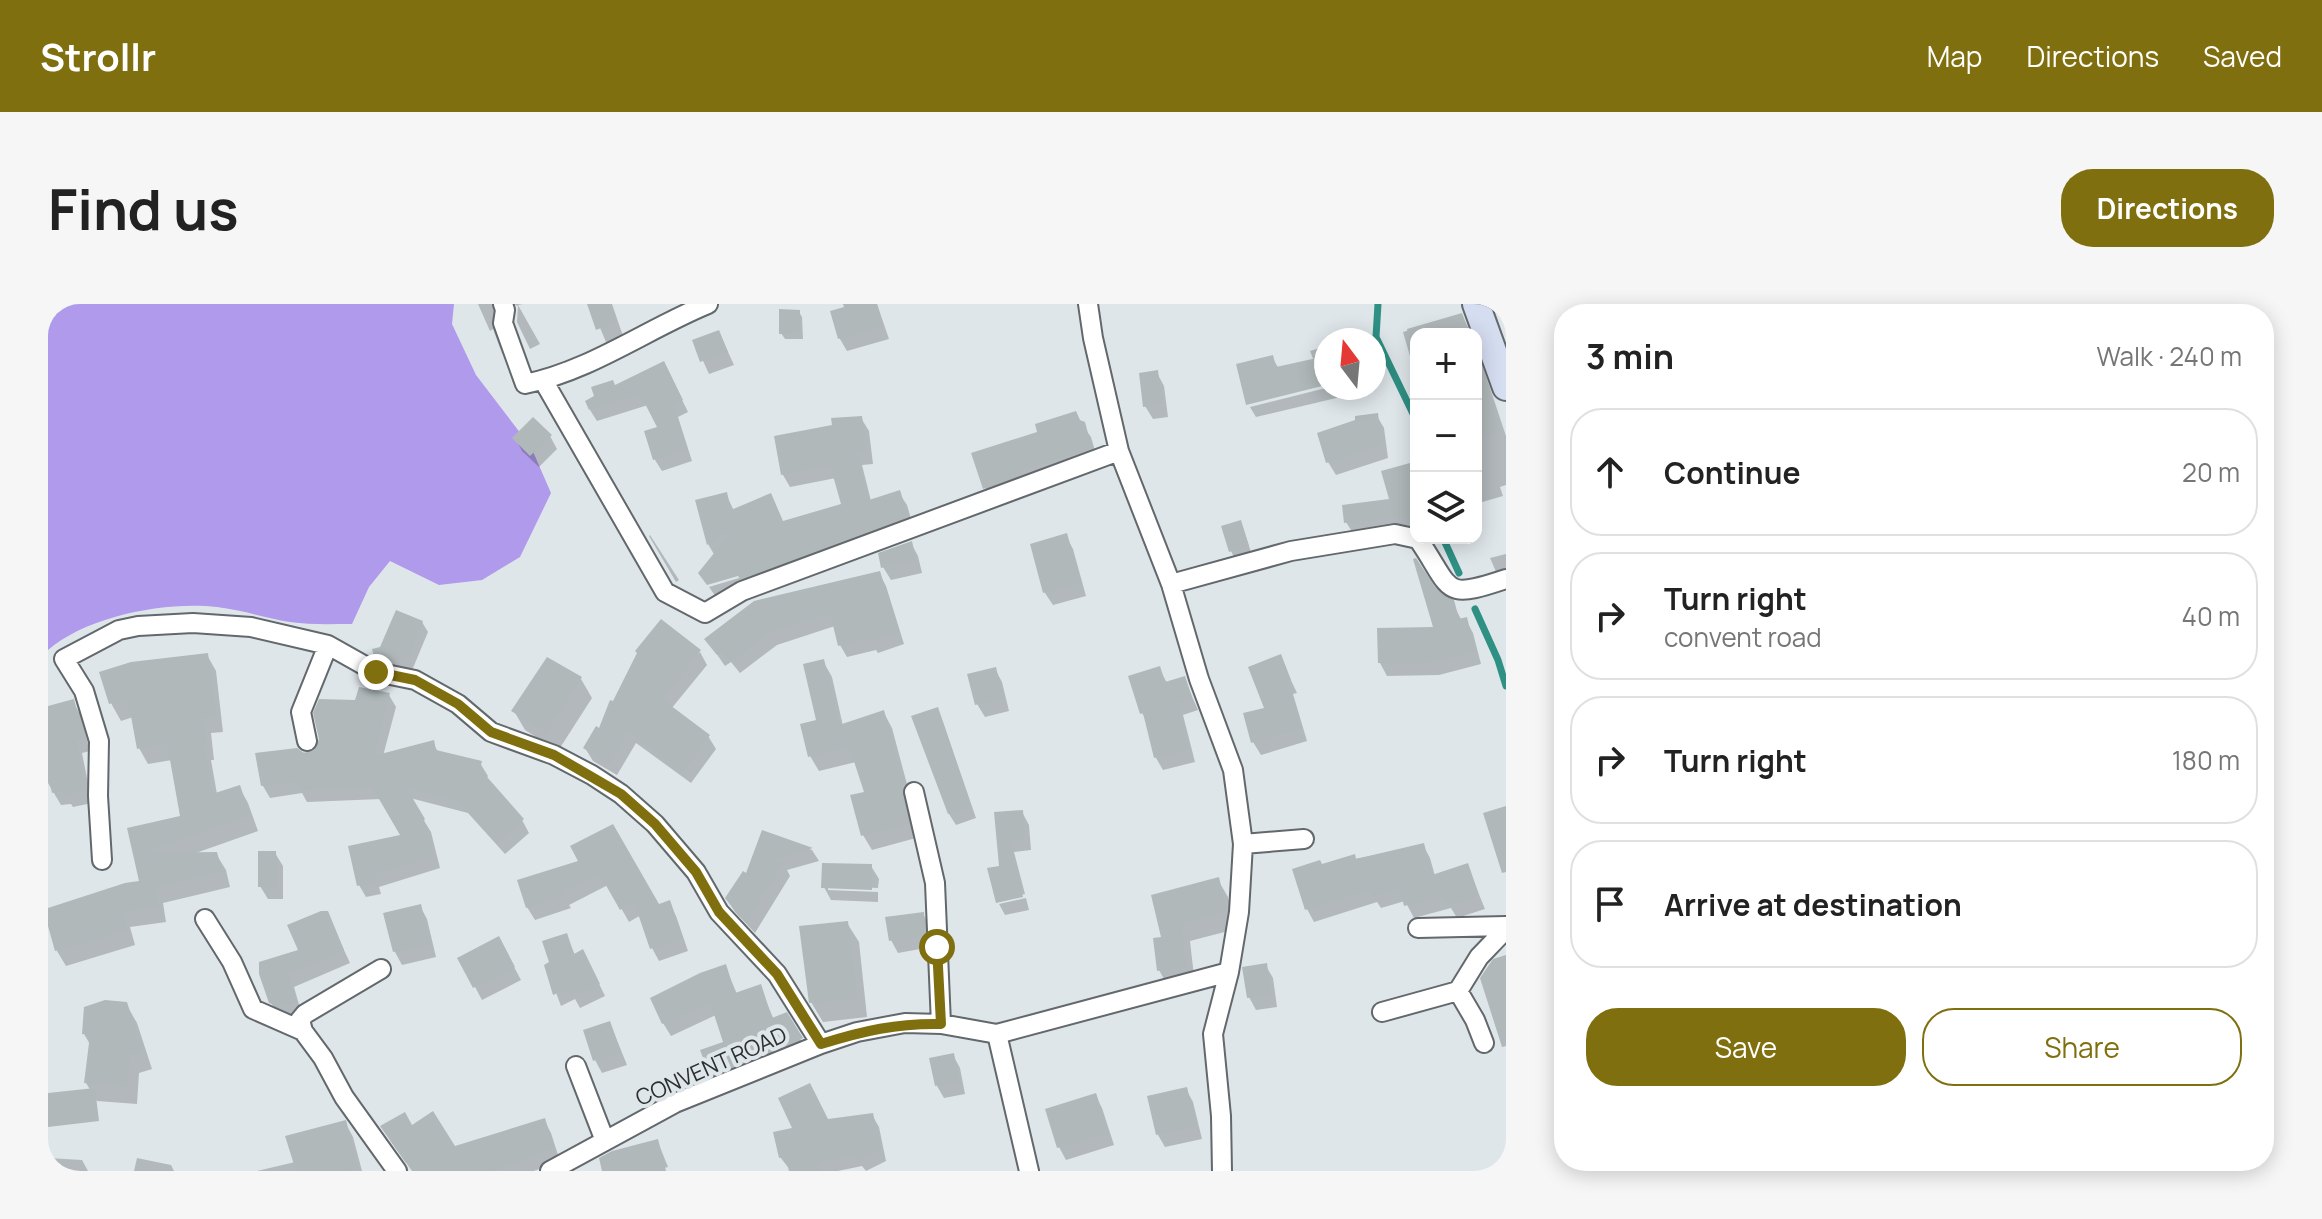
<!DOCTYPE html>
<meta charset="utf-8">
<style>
body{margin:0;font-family:Manrope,sans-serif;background:#f6f6f6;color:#222}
.controls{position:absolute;right:24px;top:24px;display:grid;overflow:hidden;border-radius:16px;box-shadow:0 4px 20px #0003}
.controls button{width:72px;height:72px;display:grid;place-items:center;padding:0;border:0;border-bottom:2px solid #e0e0e0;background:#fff;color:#222;font:40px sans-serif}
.compass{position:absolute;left:1266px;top:24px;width:72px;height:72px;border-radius:50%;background:#fff;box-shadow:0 4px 20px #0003;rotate:344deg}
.stop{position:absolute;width:24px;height:24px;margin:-18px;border:6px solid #806f0e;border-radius:50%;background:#fff}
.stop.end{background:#806f0e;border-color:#fff;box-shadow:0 2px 8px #0008}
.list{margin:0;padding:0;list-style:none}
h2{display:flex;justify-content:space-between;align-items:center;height:104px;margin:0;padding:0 32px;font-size:34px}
h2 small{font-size:26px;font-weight:400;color:#767676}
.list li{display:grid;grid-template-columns:52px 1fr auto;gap:24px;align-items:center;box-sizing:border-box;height:128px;margin:0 16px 16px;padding:0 16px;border:2px solid #e0e0e0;border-radius:32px}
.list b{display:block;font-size:30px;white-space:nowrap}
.list p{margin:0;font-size:26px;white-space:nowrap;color:#767676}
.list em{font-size:26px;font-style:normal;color:#767676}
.actions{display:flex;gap:16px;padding:24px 32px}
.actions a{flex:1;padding:18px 0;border:2px solid #806f0e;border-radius:32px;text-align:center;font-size:28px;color:#806f0e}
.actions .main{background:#806f0e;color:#fff}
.icon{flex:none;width:44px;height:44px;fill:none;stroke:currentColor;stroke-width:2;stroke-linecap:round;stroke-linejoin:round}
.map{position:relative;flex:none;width:1458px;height:867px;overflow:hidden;border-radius:32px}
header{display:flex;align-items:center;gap:48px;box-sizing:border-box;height:112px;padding:0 40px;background:#806f0e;color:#fff}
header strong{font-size:38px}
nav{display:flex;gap:44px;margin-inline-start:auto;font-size:28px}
.intro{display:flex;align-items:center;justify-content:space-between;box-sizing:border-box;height:192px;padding:0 48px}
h1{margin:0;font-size:56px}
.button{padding:20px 36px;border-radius:32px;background:#806f0e;color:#fff;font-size:28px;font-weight:700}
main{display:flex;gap:48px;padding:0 48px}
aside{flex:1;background:#fff;border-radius:32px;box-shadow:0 4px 20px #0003}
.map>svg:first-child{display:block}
.forest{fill:#af9aeb}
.shadow{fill:#0003}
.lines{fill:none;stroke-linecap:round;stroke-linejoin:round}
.stream{stroke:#2f9084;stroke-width:7}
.building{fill:#b0b8b9}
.minor-casing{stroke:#62686b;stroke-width:22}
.secondary-casing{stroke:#62686b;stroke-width:30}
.minor{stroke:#fff;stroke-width:18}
.secondary{stroke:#d5ddf1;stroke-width:26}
.route{stroke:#806f0e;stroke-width:10}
.labels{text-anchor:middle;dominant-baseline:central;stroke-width:8;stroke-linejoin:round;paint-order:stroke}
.street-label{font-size:22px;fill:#2c2f30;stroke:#dfe6ea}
</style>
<header>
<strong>Strollr</strong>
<nav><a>Map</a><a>Directions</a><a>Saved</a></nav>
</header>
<div class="intro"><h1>Find us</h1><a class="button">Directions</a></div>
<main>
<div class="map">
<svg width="1458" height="867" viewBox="0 0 1458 867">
<rect width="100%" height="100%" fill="#dfe6ea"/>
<path class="forest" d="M0,0H406L404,20L428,71L483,143L503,189L472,253L434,276L391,281L342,257L321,283L304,320C283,320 262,321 242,318C218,314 194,306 169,303C118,297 39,312 0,346Z"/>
<path class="shadow" d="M430,0H464L452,5L449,32L455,52L445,25L442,27Z
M465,0H475L470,1L492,40L482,45L469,18L470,2Z
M542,0H564L575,32L558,38Z
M809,0H829L841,35L799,47L792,35L784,8Z
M751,8L754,13L755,35H737L733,29Z
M1413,11L1424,30H1368V73L1355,28Z
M671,28L686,61L661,70L646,37Z
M1278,42V80L1201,99V101L1190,62L1224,53L1231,65L1266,57L1262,47Z
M1428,42L1458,132V181L1452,183L1455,192L1431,199L1428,193Z
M1109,69L1116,82L1120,113L1105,115L1097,102Z
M622,71L640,108L630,113L644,157L614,167L607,156L598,128L612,124L600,101L549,117L542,106L568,83Z
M1278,84H1298L1301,91L1208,113L1202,103Z
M1329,112L1336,124L1340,154L1288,171L1280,158Z
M813,114L821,127L825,160L814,161L823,197L851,189L859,201L866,225L668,293L661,283L701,271L667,252L660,240L649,198L678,190L686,207L736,219L795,202L788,174L742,183L735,171L728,134L786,123Z
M1032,118L1043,133L1050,157L944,197L937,184L992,129Z
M502,132L509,145L491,163L474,147L467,134Z
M1361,161L1368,173V221L1346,227L1306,231L1298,218L1343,197Z
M1195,224L1203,248L1186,253L1183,247Z
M602,231L631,276L628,278L601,232Z
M1018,232L1025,245L1038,292L1005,301L997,289L984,241Z
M863,239L870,252L874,269L843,276L835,263Z
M1458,250V278L1453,279L1442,254Z
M831,269L838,282L856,340L830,349L828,346L799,353L792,341L787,322L729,341L692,369L683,358L677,362L659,336Z
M1404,298L1414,317L1418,316L1425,329L1433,360L1391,371L1339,372L1332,359L1388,325Z
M374,318L380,328L365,364L349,368L335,364L328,352Z
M652,348L659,361L623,405L660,432L668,445L643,479L588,439L569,471L545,457L537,444L552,427Z
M159,351L168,367L175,428L163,429L166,456H163L169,490L191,483L200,499L210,527L145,550H168L178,566L182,583L115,599L118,618L82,623L87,641L18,662L9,647L0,606L93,579L81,526L134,514L124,456L100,460L91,444L85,413L73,417L64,401L54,370Z
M1232,353L1249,389L1245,390L1259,437L1213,451L1205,438L1219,405Z
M775,357L784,373L795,422L836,409L844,424L864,499L868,534L824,546L815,531L818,489L808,458L771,467L762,452L770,417Z
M1111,364L1119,379L1136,374L1150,406L1135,411L1147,458L1115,466L1108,454L1099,417L1094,409Z
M947,365L954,378L961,407L937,413L929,400Z
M533,375L544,394L510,447L477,426L466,407Z
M341,391L348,403L335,452L385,439L390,448L432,459L440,472L438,476L474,516L481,529L457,550L420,509L362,494L383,528L392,564L331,583L333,590L318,593L311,581L355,532L333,495L259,498L254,489L222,494L215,482L209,451L268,448L309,398Z
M25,398L32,410L42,447L34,449L44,499L25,503L23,500L13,501L0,479V404Z
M889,406L895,418L928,514L908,521L901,510L866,413Z
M974,508L981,521L983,546L966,548L977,590L950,596V600V598L953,563L949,510Z
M716,528L764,546L771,557L739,566L742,572L707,629L687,608L679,594L699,572Z
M1375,541L1382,554L1387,572L1419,561L1437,605L1409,614L1403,604L1366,614L1357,597L1333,604L1329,598L1266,618L1259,605L1273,562Z
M227,549L235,562V595H220L212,582Z
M532,558L610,602L621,599L628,612L640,647L611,657L604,644L593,611L581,618L560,581L521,601L523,604L487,616L479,603Z
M823,562L831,575L830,584L780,582V586L830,588V598L783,596L776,583Z
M1170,576L1180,593L1188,625L1142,637L1147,681L1121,684L1111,666L1116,634Z
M978,594L981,606L957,611L951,600Z
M372,602L379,615L388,653L354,661L347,648L338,610Z
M278,607L302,659L246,683L254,711L240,716L230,712L223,698Z
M875,610L883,623V643L850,649L843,636Z
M799,619L811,638L819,713L775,718L763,698Z
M518,631L527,651L541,659L557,692L532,704L527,695L513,702L498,662L503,659Z
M458,648L473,676L434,696L412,655Z
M677,662L689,690L712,683L726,716L738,711L760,748L671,784L664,771L677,739L668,711L623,732L615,719Z
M1218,662L1225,674L1229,703L1208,706L1201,693Z
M78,700L89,719L104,765L91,769L89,800L49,797L38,779L43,742L36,730Z
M562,719L579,761L554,769L547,756Z
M905,751L912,764L917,790L896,794L889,782L884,755Z
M1138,785L1145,798L1154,835L1117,843L1110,831Z
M1047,791L1054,804L1066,841L1018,856L1011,843Z
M824,811L831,823L838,857L818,867L814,862L790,867H743L732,853L780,817Z
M496,816L503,829L512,857L486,867H364L342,836L406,844Z
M297,818L305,833L314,867H209L247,858Z
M610,838L620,863L603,867H556Z
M0,854L34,856L40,867H0Z
M89,854L123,861L126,867H86Z"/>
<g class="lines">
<path class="stream" d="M1330,0L1328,33L1368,116
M1395,234L1411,269
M1427,305L1450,356L1458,382"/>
</g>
<path class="building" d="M539,0H563L569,18L548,26Z
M795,0H829L835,22L790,35L782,7L796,3Z
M731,5L752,6V29L731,30Z
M1414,9L1422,30H1360L1359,25Z
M671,26L680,48L652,58L644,36Z
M1225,51L1228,63L1278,52V81L1198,101L1188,60Z
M616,57L635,96L625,101L639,145L605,156L596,127L609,123L592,90L541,106L537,97L546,92L543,83L565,76L567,81Z
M1433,61L1451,127L1428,133V62Z
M1110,66L1114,100L1095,103L1091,69Z
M1028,107L1032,116L1037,118L1044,144L972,166L974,170L935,185L923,149L989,128L987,120Z
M1330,109L1334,141L1278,159L1269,129L1307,116V112Z
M814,112L819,148L808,149L821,196L852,186L860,212L692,275L690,272L659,281L650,269L688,222L659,241L647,196L679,188L683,206L723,189L735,217L793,200L782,161L733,171L726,132L784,121L783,114Z
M485,113L504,131L482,152L464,134Z
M1362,159L1368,181V206L1338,215L1296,219L1294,201L1341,195L1333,167Z
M1193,216L1201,242L1181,248L1173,222Z
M1019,229L1033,279L995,289L982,240Z
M864,237L868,256L833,264L830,249Z
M1368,254L1388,284L1406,296L1411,315L1419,313L1427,347L1383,358L1330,359L1329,324L1385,323L1365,255Z
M832,267L851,328L821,337L820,334L790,342L782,309L722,328L683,358L674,347L669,351L656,335L706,297Z
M348,306L375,317L360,353L342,359L332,357L326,353L324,345L332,343Z
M613,315L653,346L614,395L662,431L635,468L580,427L562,460L535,444L548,422L551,424L562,396L565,397L589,349L587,347Z
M160,349L168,412L155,413L158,440L156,441L164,490L192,481L202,511L92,549L169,548L174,567L108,583L110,602L74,607L79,625L7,647L0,622V604L77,579L91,577L79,524L132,512L119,439L89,445L80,396L61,400L51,368L83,358Z
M1233,350L1243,376L1239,377L1253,424L1203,439L1195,409L1216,404L1200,363Z
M499,353L534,373L499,428L463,407Z
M776,355L791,421L836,406L856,482L854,491L861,519L813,532L802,491L816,488L801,442L760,453L752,420L768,416L755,360Z
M1112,362L1117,378L1137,372L1144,393L1129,398L1141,445L1106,454L1095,409L1092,410L1080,372Z
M948,363L955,394L927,401L919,370Z
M311,383L342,389L325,452L386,436L388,446L434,457L432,465L476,515L449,539L411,497L358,483L377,515L376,516L386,552L325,570L327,577L309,582L300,542L352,531L324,483L250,486V477L213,482L207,449L249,444L256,449L266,446L271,435L265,409L271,395L307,396Z
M26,395L36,434L28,436L38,486L15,491V487L4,489L0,469V402Z
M890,403L923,502L900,510L863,412Z
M1458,502V568L1454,569L1435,509Z
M975,506L977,534L961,535L975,593L948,599L939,564L951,562L946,508Z
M565,520L611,600L622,596L635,634L602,645L586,598L572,606L551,569L515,587L517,591L478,604L469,576L530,557L522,542Z
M714,526L765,544L718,557H736L699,617L691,612L677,594L695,567L698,569Z
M1376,539L1384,571L1420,559L1431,591L1400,602L1396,592L1356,602L1352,584L1324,592L1322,585L1257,606L1244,565L1272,556L1274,560L1307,550L1308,555Z
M210,547H228L229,583H210Z
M774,559L824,560V586L773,584Z
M1171,573L1179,607L1133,619L1138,663L1109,667L1105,634L1113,633L1103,591Z
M373,600L382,640L345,648L335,609Z
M273,607H280L296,646L240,670L248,698L231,703L221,699L211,670V658L250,646L239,621Z
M876,608L877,631L841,637L837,613Z
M800,617L809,694L761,699L751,622Z
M519,629L526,650L535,645L552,680L523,693L519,685L505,691L496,661L501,658L494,637Z
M451,632L467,663L425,684L409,654Z
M1458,651V742L1454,743L1432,674L1445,655Z
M1219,659L1223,691L1199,694L1194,663Z
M678,660L687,689L713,680L724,714L739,708L755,734L662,772L652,746L675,738L662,698L614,720L602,694L652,669Z
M57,696L79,698L94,746L82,750L79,782L36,779L42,731L34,730L36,703Z
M562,717L573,748L545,757L535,726Z
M906,749L911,777L887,782L881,754Z
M762,779L780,815L825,809L833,845L809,856L806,850L770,859L772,867H741L737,852L731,854L725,828L744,824L730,794Z
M1139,783L1148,822L1108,831L1099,792Z
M47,784L51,817L0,823V789Z
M1048,789L1061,828L1009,844L997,805Z
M385,807L407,842L497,814L506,844L445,867H366L362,857L358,859L332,822L357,808L364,821Z
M298,816L310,864L300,867H248L237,832Z
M610,835L618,867H554L551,854L564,847Z"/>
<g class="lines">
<defs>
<path id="minor" d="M455,0L457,6L455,19L477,80C542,67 599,25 660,0
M495,76L617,288L657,309L694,287L1071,147
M1123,280L1243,247L1347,230L1370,235C1405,286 1393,297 1458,275
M259,437L253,408L280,341
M866,488L887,579L893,720
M1195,540L1256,535
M54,556L50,492L51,437L36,387L16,355L71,326L90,322L145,319L203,323L280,341L328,368L367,376L410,400L443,428L506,451L544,471L573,490L607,520L648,568L671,608L729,670L773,740
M157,615L184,658L205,705L255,727
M1370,624L1458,622
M333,665L257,710L252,716L255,727L275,754L296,793L349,867
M1410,687L1427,716L1436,739
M1334,708L1410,687L1431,653L1458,625
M949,730L1181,668L1191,608L1195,540L1185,466L1151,375L1123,280L1071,147L1045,34L1040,0
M528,762L557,837
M502,867L627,799L773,740L809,728L857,719L893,720L949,730L981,867
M1174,867L1173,812L1165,730L1181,668"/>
<path id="secondary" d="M1428,0L1458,83"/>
</defs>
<use href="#minor" class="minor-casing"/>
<use href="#secondary" class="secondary-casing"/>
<use href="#minor" class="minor"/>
<use href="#secondary" class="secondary"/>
</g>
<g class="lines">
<path class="route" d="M328,368L367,376L410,400L443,428L506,451L573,490L607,520L648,568L671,608L729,670L773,740C815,727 849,719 893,720L889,643"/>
</g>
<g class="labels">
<g class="street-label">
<text transform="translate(663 762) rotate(-24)">CONVENT ROAD</text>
</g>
</g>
</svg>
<div class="controls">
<button>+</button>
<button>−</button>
<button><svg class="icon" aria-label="layers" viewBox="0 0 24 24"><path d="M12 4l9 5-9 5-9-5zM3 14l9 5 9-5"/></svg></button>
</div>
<svg class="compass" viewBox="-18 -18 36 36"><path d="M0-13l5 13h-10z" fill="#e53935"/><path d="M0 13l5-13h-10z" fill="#767676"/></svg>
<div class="stop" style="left:889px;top:643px"></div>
<div class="stop end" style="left:328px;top:368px"></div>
</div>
<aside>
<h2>3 min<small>Walk · 240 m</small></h2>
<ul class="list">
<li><svg class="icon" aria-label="ahead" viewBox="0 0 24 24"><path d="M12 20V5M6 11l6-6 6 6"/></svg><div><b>Continue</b></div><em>20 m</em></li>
<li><svg class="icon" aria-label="right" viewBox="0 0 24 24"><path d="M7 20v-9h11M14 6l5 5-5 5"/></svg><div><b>Turn right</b><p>convent road</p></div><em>40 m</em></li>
<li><svg class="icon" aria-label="right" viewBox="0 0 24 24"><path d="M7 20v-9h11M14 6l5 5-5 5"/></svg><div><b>Turn right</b></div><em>180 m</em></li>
<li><svg class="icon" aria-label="arrive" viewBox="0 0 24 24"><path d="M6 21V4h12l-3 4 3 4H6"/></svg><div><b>Arrive at destination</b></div></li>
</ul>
<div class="actions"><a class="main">Save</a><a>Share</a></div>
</aside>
</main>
